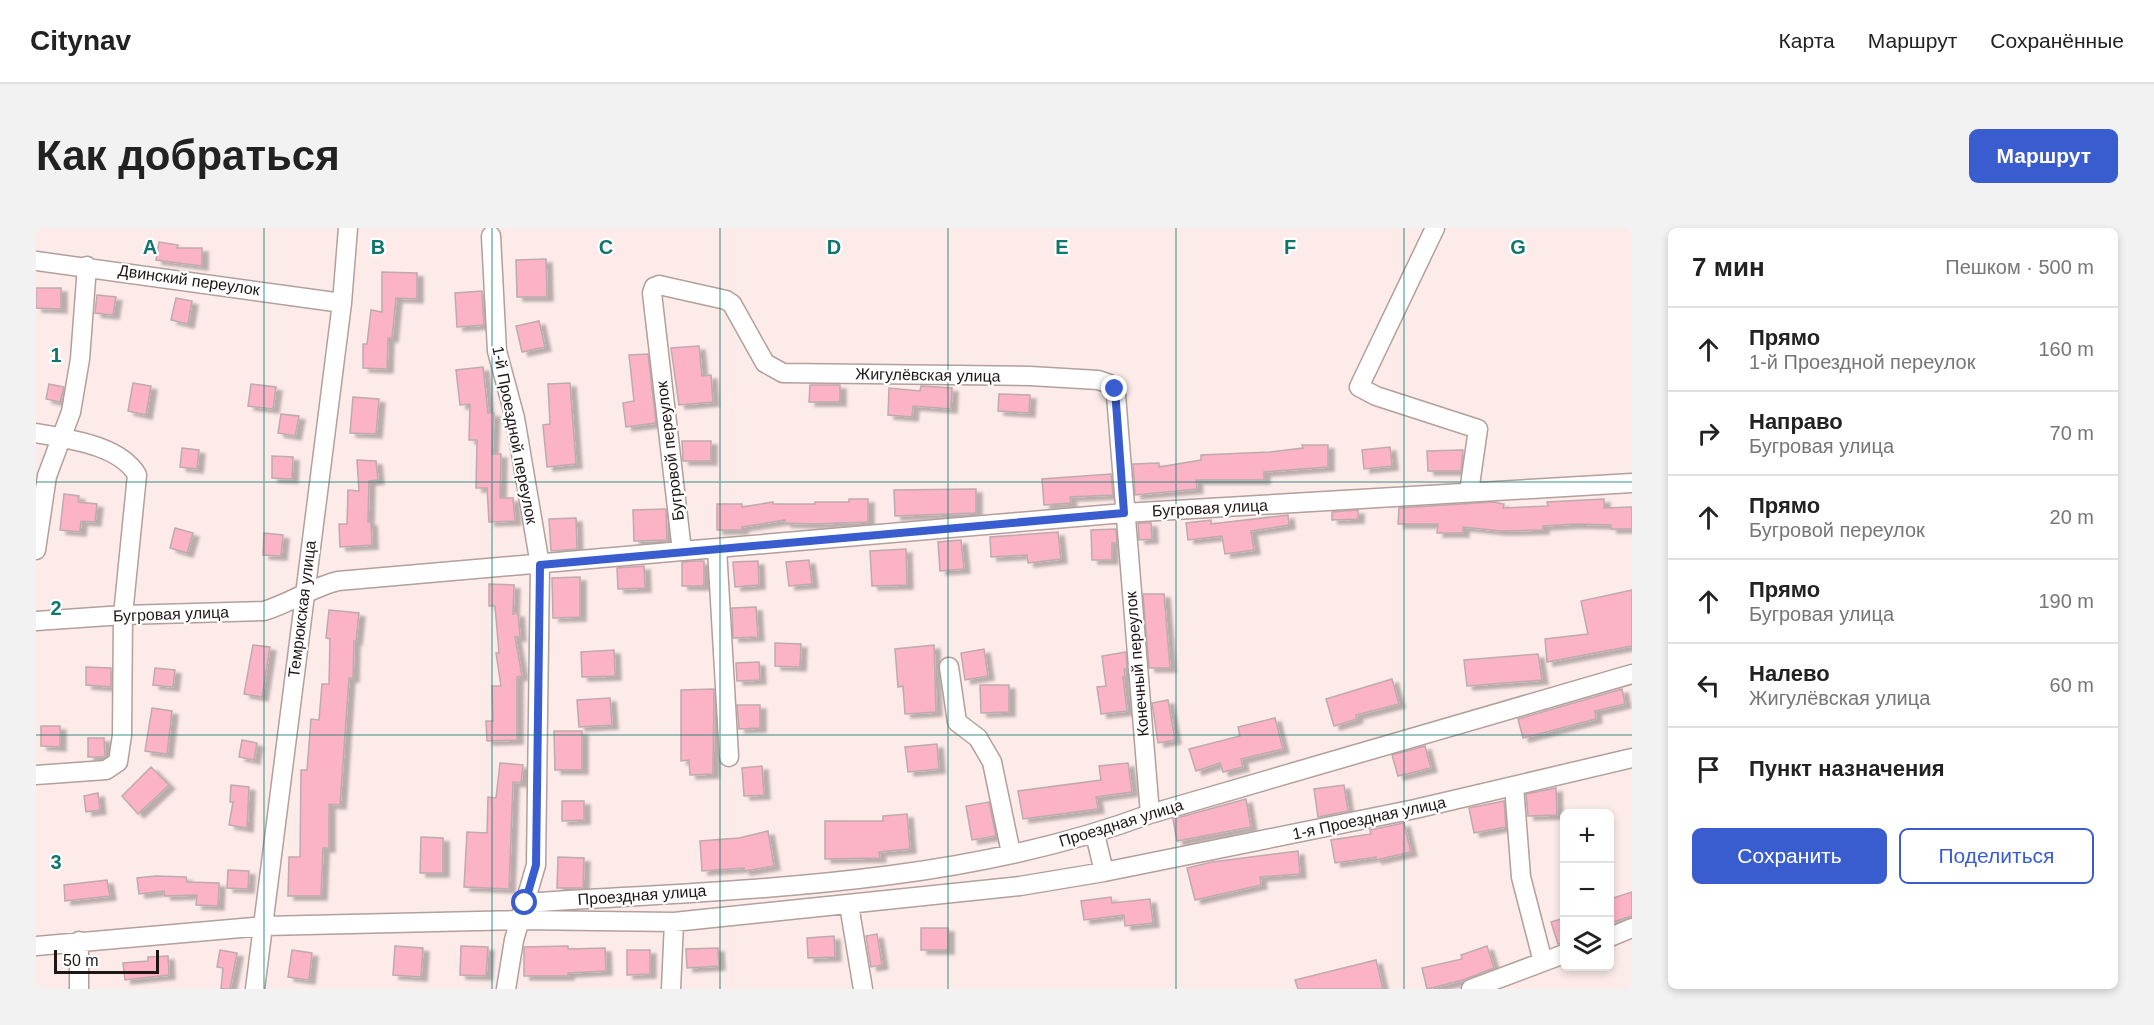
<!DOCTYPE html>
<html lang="ru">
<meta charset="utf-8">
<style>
body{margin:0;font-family:Helvetica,sans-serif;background:#f2f2f2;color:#222}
.controls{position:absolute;right:18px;bottom:18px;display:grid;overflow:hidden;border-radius:9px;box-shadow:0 3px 9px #0003}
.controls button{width:54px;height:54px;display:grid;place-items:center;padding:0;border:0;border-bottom:2px solid #e0e0e0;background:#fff;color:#222;font:30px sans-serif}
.scale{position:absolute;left:18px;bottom:15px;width:105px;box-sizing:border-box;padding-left:6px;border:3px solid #1f1716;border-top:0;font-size:16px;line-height:21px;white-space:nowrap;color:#1f1716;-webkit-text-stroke:4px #fff;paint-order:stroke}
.stop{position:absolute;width:18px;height:18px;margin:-14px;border:4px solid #395cce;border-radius:50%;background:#fff}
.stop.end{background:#395cce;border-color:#fff;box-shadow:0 2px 6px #0008}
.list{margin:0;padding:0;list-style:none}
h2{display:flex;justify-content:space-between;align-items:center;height:78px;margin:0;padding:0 24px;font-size:26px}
h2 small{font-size:20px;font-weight:400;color:#767676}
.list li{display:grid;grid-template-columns:39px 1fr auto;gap:18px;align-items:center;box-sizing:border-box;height:84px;padding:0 24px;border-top:2px solid #e0e0e0}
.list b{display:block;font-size:22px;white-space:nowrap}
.list p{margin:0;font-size:20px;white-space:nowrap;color:#767676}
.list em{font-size:20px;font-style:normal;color:#767676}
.actions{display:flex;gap:12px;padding:18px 24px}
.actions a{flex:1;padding:14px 0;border:2px solid #395cce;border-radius:9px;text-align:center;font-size:21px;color:#395cce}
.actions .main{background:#395cce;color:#fff}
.icon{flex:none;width:33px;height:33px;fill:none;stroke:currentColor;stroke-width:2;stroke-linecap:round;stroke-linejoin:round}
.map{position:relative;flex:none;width:1596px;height:761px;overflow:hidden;border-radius:9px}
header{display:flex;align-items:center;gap:36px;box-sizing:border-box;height:84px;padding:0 30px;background:#fff;border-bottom:2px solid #e0e0e0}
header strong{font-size:28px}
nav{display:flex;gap:33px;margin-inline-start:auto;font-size:21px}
.intro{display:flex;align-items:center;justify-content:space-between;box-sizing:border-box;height:144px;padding:0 36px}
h1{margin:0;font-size:42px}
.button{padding:15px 27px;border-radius:9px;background:#395cce;color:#fff;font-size:21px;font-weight:700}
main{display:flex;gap:36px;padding:0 36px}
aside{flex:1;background:#fff;border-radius:9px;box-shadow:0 3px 9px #0003}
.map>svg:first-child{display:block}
.building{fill:#fcb3c6;stroke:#beaaaf;stroke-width:1.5;filter:url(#shadow)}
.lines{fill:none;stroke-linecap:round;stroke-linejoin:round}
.minor-casing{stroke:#b39f9c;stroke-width:21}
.minor{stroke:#fff;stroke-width:18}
.route{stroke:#395cce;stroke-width:8}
.grid{fill:none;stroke:#0f766e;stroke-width:1.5;stroke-opacity:0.55}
.labels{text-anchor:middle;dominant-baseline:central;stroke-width:4.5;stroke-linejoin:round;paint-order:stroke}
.street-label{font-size:16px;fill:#1f1716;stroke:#fff}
.grid-label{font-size:20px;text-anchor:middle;font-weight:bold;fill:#0f766e;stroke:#fff;stroke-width:4.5;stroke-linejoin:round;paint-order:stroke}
</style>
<header>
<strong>Citynav</strong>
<nav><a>Карта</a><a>Маршрут</a><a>Сохранённые</a></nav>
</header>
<div class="intro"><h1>Как добраться</h1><a class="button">Маршрут</a></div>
<main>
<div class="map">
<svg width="1596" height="761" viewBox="0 0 1596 761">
<defs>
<filter id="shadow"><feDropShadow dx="6" dy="4" stdDeviation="1.5" flood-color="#0004"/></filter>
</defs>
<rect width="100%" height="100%" fill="#fcebe9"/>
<path class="building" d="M123,14L142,17L141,20H166V38L120,32Z
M510,31L511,69H481L480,32Z
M346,44L381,45V71L360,70L356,110H352L351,141L327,140V116H331L335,82L346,84Z
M0,60H25V81L0,80Z
M446,63L448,97L421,99L419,65Z
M61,67L80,69L77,87L59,85Z
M140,70L156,73L152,96L135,92Z
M503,93L509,119L486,124L480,98Z
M663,118L666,148L675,147L677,174L643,177L635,120Z
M612,126L620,195L590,199L587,175L598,173L593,127Z
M447,139L452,185H458L456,226H465L464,270H477L479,293L453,294L451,260H440L441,212H433L434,176L424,177L420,142Z
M97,155L115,158L110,187L92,183Z
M534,155L540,236L511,239L507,197L514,196L512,156Z
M13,156L28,159L24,174L10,171Z
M215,156L240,159L237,181L212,178Z
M774,157H804V174H773Z
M885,158L916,160L915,181L877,178L876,189L852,187L853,160L884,163Z
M963,166L994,167L993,185L962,183Z
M317,169L343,171L340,206L314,205Z
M245,186L263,188L259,208L242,205Z
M646,213H675V233H647Z
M1266,217H1292V239L1228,244V252H1160L1161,261L1099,267L1097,236L1123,235V239L1165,232V227L1234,224L1267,220Z
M1354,219L1356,238L1328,241L1326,222Z
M146,220L163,222L161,241L144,239Z
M1427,222L1425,243H1392L1391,223Z
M236,228L257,229L256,251L236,250Z
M321,232L340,233L342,252L333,253L332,294H335L336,317L304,319L303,296H311L312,262L323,263Z
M1075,246L1077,267L1034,269L1035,275L1008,277L1006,251Z
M940,261V285L859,288L858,262Z
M28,266L43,268L42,274L61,276L59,294L45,293L44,304L24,302Z
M813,271H832V294L779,296L749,295V292L706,299V302H681V276H706V279L737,274V276H779V274H813Z
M1568,271V280L1596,279V301H1575V297L1540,296L1507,298V302L1465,303L1427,299V305H1401L1402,296H1362L1363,280L1457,274L1468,276L1467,280L1512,278L1511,274Z
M630,281L631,312L598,313L597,282Z
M1322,282V291L1296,292V284Z
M1252,287L1253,297L1215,303L1218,322L1189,326L1186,308L1152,312L1150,295L1175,292V296Z
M540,290L541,321L515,323L513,291Z
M1102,295H1115L1116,311L1103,312Z
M139,300L157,305L151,325L134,320Z
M1080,301L1081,315H1076V332H1056L1055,302Z
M1022,304L1025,331L992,335L991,327L955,329L954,309Z
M228,305L247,307L245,328L227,327Z
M925,312L928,341L904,343L902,314Z
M870,321L871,357L836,358L834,323Z
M773,332L776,356L753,358L750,334Z
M660,333H668V358H646V334Z
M722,333L723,357L699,359L697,334Z
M608,338L609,360L582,361L581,340Z
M544,349V389L517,390L516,350Z
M453,356L478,357L477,386L482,385L484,409H479L486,448L481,449V512L451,513L450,493H457L456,458H465L460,425H463L459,378H453Z
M1596,362V418L1511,434L1509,411L1552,406L1545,373Z
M1107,366H1128L1134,440H1113Z
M720,379L722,409L697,410L696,380Z
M293,382L323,385L320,413H318L317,450H313L304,577L293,576V620H287L285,668H252L253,629H264L265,542H271L275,491L283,492L286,456H293L294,411L290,410Z
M739,415L765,416L764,439L739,438Z
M217,417L234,419L226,469L208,466Z
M898,417L900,484L869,486L867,458L862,459L859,421Z
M948,421L952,448L929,452L925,425Z
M578,422L579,448L546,449L545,424Z
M1090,424L1091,441H1088L1089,449H1087L1091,483L1065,486L1061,459L1070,458L1066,428Z
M1502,426L1506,452L1431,458L1428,432Z
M723,434L724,452L701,453L700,435Z
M50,439L75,440V459L50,457Z
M119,440L139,442L137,459L117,457Z
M1356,451L1363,476L1320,487L1321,491L1298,498L1290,471Z
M944,457H973V484L945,485Z
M678,461L677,546L654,547L653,532L645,533V462Z
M1586,461L1589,476L1559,483L1560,491L1487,510L1482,491Z
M574,470L576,497L543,499L541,472Z
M1132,472L1139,512L1122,515L1116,475Z
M701,477H724V500L703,501Z
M116,480L136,483L131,526L109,523Z
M1239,490L1247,521L1205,531L1207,539L1187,544L1184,535L1160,543L1153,521L1204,508L1202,499Z
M5,498H24V519L5,518Z
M518,503H546V542H519Z
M52,510H68L69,529H52Z
M206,512L221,515L218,532L203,529Z
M901,516L903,541L872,544L869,519Z
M1389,518L1395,540L1362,548L1356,527Z
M464,535L487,537L485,555L477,554L473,661L428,659L431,604L451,605L452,569L460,570Z
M1092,535L1096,564L1060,569L1062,581L987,591L982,563L1065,552L1063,538Z
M726,538L728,567L708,568L706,540Z
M115,539L133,557L102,586L86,568Z
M195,557L213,559L211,600L193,597L197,574H194Z
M1308,557L1312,583L1282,589L1278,561Z
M1520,560L1521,587L1492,588L1490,566Z
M62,565L64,582L50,584L48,568Z
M1210,571L1215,599L1141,613L1137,591Z
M526,573H548V592L526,593Z
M1468,573L1470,599L1438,605L1433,580Z
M953,574L960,608L936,612L930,578Z
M871,586L874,621L843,624L844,630L789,631V593H847V588Z
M1368,595L1375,624L1340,632V629L1299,635L1295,612L1335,606L1334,602Z
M732,603L738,638L708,643V640L666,643L664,613L703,610Z
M385,609L407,610V645H384Z
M1262,623L1264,646L1224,649L1225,657L1159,672L1151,640L1176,634Z
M522,629L548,630L547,660H521Z
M192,642L213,643L212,661L191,660Z
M120,648L150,649L151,654L183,655L182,678L160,677L161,667L129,668L128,663L103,666L101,650Z
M71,652L74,668L29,673L28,657Z
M1596,664V688L1574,695V671Z
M1075,669L1076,675L1114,671L1117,695L1089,698L1088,687L1048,692L1045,673Z
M1528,690V715L1522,716L1515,694Z
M885,700H912V722H885Z
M841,706L846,737L835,739L830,708Z
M798,708L799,729L772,730L771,710Z
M359,718L387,720L385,749L357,747Z
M425,718L452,719L450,748L424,747Z
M532,718V721L569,720L570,743L532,745V748H488V719Z
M1451,718L1458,740L1427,752L1391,761L1386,740L1426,731L1425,727Z
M682,720L683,738L651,740L650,721Z
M184,722L201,725L194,761H185L187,740L181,739Z
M256,722L276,725L273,752L252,749Z
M591,722H614V746L591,747Z
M132,728L133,747L89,752L87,735L112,733V729Z
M1340,732L1347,761H1262L1259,752Z"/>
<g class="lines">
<defs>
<path id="minor" d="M1399,0L1323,159L1340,168L1442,201L1433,264
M455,8L461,123L479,190L504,337L500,637L478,712L470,761
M0,33L306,75
M0,205C32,211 84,217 101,247L87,387L86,507L82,534L70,542L0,547
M681,320L1088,285L1596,255
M0,322L11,248L35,184L44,131L51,38
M0,393L87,387L228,383C254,375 277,359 302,353L646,323
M913,439L921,494L942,510L956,534L975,625
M693,529L681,320L646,323L616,65L618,59L623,57L690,72L696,76L729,135L747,145L994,148L1062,152L1074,156L1080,167L1114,586
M1478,558L1485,649L1507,734
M1059,606L1068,644
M489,675C697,661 916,660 1114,586L1596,446
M813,677L827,761
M1574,709L1596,700
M0,718L229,698L485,692L638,694L984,658L1068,644L1379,581L1596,530
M43,761V713
M219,761L306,75L312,0
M635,761L638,694
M1435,761L1528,726"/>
</defs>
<use href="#minor" class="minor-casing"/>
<use href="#minor" class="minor"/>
</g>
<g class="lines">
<path class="route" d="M489,675L500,637L504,337L1088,285L1079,161"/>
</g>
<path class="grid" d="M228,0V761M456,0V761M684,0V761M912,0V761M1140,0V761M1368,0V761M0,254H1596M0,507H1596"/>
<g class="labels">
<g class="street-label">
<text transform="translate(153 52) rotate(8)">Двинский переулок</text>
<text transform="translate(892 147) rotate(1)">Жигулёвская улица</text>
<text transform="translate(479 207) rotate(79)">1-й Проездной переулок</text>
<text transform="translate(634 223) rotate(-97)">Бугровой переулок</text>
<text transform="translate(1174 280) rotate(-3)">Бугровая улица</text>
<text transform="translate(266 381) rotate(-83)">Темрюкская улица</text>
<text transform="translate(135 386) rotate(-2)">Бугровая улица</text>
<text transform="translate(1101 436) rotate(-95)">Конечный переулок</text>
<text transform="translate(1333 590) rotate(-12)">1-я Проездная улица</text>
<text transform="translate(1085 595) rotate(-17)">Проездная улица</text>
<text transform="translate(606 667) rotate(-4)">Проездная улица</text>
</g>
</g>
<g class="grid-label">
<text x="114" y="26">A</text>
<text x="342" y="26">B</text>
<text x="570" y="26">C</text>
<text x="798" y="26">D</text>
<text x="1026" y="26">E</text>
<text x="1254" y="26">F</text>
<text x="1482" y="26">G</text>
<text x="20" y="134">1</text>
<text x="20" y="387">2</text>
<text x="20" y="641">3</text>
</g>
</svg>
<div class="controls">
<button>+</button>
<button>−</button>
<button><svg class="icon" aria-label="layers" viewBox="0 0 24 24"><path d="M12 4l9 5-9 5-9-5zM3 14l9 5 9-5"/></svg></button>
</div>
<div class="scale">50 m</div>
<div class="stop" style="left:489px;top:675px"></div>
<div class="stop end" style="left:1079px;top:161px"></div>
</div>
<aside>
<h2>7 мин<small>Пешком · 500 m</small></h2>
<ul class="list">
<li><svg class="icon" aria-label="ahead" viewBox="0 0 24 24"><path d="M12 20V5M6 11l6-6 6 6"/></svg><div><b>Прямо</b><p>1-й Проездной переулок</p></div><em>160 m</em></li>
<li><svg class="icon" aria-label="right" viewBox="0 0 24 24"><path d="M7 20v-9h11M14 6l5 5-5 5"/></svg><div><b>Направо</b><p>Бугровая улица</p></div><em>70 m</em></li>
<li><svg class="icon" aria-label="ahead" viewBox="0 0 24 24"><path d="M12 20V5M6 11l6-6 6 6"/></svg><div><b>Прямо</b><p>Бугровой переулок</p></div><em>20 m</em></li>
<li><svg class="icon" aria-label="ahead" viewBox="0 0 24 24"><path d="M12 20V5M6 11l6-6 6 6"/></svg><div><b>Прямо</b><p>Бугровая улица</p></div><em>190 m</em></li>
<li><svg class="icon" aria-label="left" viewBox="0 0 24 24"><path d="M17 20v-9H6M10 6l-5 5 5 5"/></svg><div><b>Налево</b><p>Жигулёвская улица</p></div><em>60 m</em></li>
<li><svg class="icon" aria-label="arrive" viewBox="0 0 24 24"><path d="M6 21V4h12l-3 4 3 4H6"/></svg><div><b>Пункт назначения</b></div></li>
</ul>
<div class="actions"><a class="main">Сохранить</a><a>Поделиться</a></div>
</aside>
</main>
